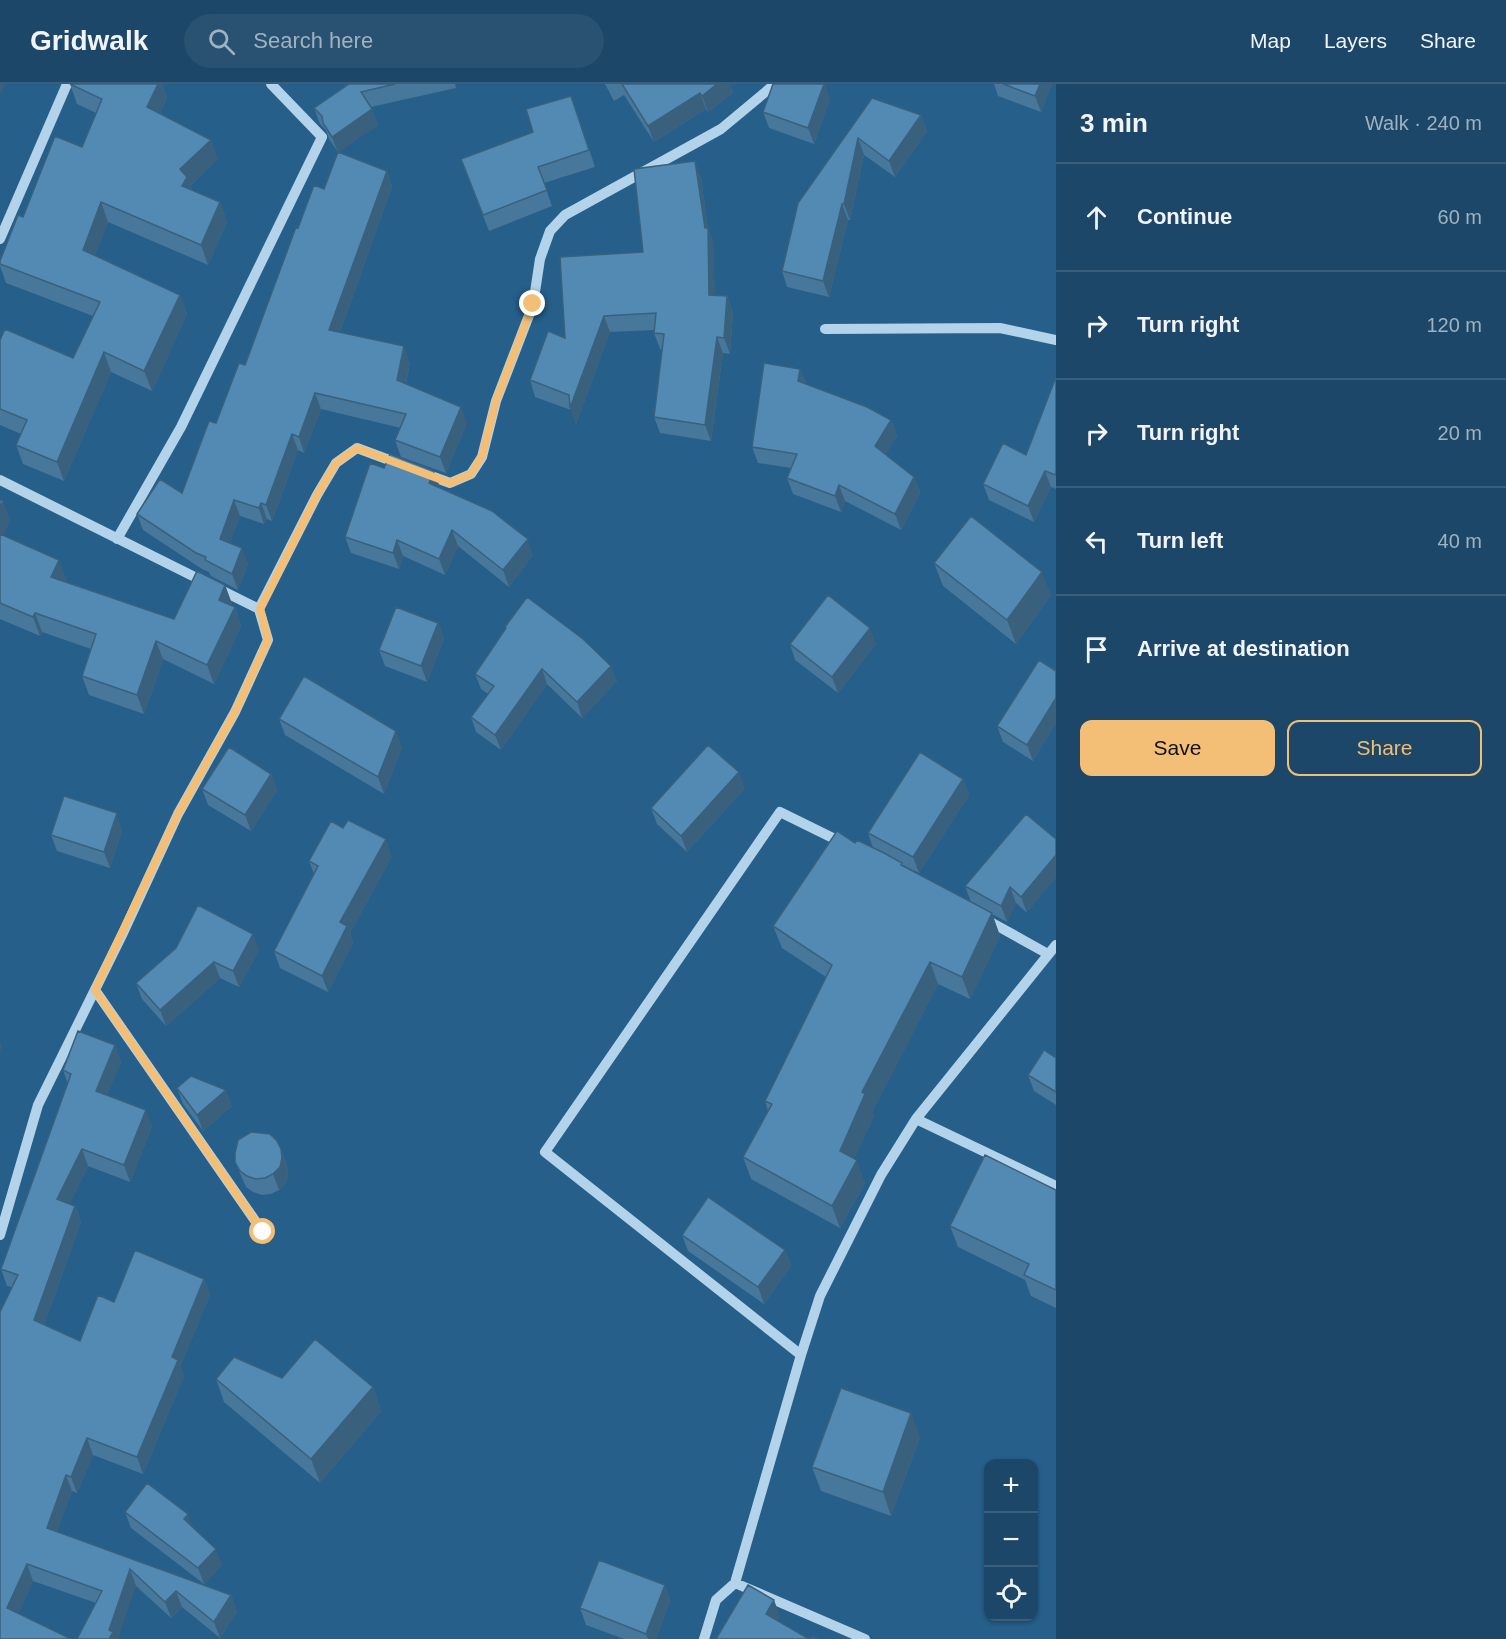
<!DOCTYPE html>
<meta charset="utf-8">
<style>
body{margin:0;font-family:Arial,sans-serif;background:#295171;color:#f1f3f6}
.controls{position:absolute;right:18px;bottom:18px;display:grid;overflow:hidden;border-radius:12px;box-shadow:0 2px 4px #0004}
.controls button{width:54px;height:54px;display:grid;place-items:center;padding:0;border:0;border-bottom:2px solid #3a5f7c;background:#1c4768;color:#f1f3f6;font:30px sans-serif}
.stop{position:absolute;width:18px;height:18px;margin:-14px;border:4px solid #f3bf77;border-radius:50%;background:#fff}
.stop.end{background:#f3bf77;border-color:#fff;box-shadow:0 2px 6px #0008}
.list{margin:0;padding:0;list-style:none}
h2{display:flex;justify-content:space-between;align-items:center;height:78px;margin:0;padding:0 24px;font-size:26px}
h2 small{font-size:20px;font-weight:400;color:#a0b2c0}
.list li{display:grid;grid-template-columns:39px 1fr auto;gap:18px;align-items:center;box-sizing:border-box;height:108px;padding:0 24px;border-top:2px solid #3a5f7c}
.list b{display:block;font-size:22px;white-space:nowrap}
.list em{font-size:20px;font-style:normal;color:#a0b2c0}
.actions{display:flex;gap:12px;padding:18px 24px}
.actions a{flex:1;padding:14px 0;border:2px solid #f3bf77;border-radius:12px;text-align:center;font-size:21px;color:#f3bf77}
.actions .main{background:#f3bf77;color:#111}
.icon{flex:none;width:33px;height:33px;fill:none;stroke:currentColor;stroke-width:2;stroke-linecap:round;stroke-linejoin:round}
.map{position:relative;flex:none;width:1056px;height:1555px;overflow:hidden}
header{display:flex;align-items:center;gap:36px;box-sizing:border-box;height:84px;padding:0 30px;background:#1c4768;border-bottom:2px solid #3a5f7c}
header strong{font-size:28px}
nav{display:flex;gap:33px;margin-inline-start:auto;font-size:21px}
.search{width:420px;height:54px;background:#295171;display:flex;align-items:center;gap:15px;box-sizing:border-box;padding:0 21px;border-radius:33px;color:#a0b2c0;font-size:22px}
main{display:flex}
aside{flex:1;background:#1c4768}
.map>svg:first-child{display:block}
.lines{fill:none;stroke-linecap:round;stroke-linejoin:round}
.minor{stroke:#b3d3ea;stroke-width:10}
.wall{fill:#47779a}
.shaded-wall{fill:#39617d}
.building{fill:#528ab3;stroke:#39617d;stroke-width:1.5}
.route{stroke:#f3bf77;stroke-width:8}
</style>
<header>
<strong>Gridwalk</strong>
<div class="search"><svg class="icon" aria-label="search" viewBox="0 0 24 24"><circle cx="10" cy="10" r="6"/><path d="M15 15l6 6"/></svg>Search here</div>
<nav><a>Map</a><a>Layers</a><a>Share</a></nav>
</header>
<main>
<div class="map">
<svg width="1056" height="1555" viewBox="0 0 1056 1555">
<rect width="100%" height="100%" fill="#255f8a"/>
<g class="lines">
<path class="minor" d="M0,155L67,0
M825,245L1000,244L1056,256
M423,389L450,399L471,390L482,373L496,317L533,221L540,175L550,147L565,131L721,45L775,0
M0,396L259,525L268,556L235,628L178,730L123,849L38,1021L0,1151
M117,455L181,343L322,53L271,0
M259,525L317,411L336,379L357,364L400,380
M985,835L1048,870
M95,906L263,1148
M916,1035L1056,1102
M801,1271L545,1068L780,728L845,760
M735,1499L865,1555
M704,1555L716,1516L735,1499L801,1271L820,1212L881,1091L916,1035L1056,861"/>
</g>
<path class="wall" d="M70,0H162L167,14L160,29L218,75L190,102L192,106L220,118L227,138L208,181L108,138L95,171L180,211L187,230L152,307L111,288L64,397L23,380L16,361L21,350L0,341V256L73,274L93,232L6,199L0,182V177L82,63L96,29L77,20Z
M349,0H455L456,4L371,23L378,41L338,68L387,87L392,103L340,248L410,279L406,300L467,339L446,389L401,373L395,356L401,344L321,325L304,369L298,366L272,437L267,435L264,440L240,432L230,459L248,480L238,506L211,492L209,488L202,485L143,446L137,430L182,409L216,339L245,281L298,144L324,105L338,68L329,55L326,46L320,40L314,24Z
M605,0H730L733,9L708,28L706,25L654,58L624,11L614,17Z
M994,0H1052L1041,28L998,12Z
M830,14L814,60L769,44L763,28Z
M872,14L921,31L927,47L895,93L864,71L850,136H848L829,213L787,203L782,187Z
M577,28L595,83L544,99L552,122L489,147L467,91L533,48Z
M701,93L708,145L714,160V211L727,212L733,228L730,270L723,269L711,357L660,349L654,333L662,266L660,265L654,249L655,246L610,248L576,340L571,326L535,313L530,296L565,254L643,168Z
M800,285L806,300L891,336L897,352L885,371L914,393L920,409L901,446L845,417L841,428L793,410L787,394L791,384L758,379L752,363Z
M1056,293V405L1051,403L1034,438L989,416L983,400L1026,371Z
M440,403L533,471L509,503L458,462L445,491L403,472L399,485L351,469L345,453Z
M0,415L10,436L3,451L66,494L65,497L174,535L225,501L232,520L231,521L235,523L241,542L214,600L163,575L144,630L89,611L82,592L91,565L42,548L40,552L0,535Z
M934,479L1051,511L1016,560L943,502Z
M438,539L444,555L427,598L385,582L379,566Z
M505,543L617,597L582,634L547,600L501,666L476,648L471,633L488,610L481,605L475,590L505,545Z
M790,560H876L838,609L795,576Z
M1056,587V639L1033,677L1003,658L997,642Z
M279,635L402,663L384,710L285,651Z
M271,690L277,706L251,747L208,721L202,705Z
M963,695L969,711L919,789L903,781V782L971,818L965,802L1026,730L1027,829L1016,819L1007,838L992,830L1000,852L970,915L938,900L872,1028L874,1032L854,1075L865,1099L840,1144L751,1095L743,1073L768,1027L765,1017L826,893L782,864L773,842L855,759L873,764L868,749Z
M745,704L687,768L657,740L651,724Z
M122,746L110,784L57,767L51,751Z
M392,772L350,849L353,858L328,908L280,884L274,867L314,790L309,777Z
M259,866L239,903L220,894L166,942L142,915L136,899Z
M115,961L121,978L107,1011L152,1042L130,1098L88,1082L69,1120L75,1122L81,1138L44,1241L80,1257L114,1218L204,1195L210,1211L180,1283L184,1292L143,1390L93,1371L77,1409L72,1407L57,1448L231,1511L237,1528L220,1554L182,1523L171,1534L136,1502L96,1519L33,1497L18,1529L0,1555L12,1203L7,1202L1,1185L68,1000L63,986Z
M1056,974V1021L1034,1007L1028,991Z
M177,1004L232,1022L203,1047L183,1020Z
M281,1065L287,1081L288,1090L286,1099L279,1106L271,1110L262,1111L253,1108L246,1103L235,1078Z
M1056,1106V1224L1031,1212L1025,1196L958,1163L950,1142Z
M682,1151L785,1166L791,1182L764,1220L688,1167Z
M282,1294L373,1303L381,1327L320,1399L224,1318L216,1295Z
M920,1353L891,1432L821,1407L812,1383Z
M125,1428L222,1481L204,1500L131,1444Z
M665,1501L670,1517L656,1555H624L586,1541L580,1524Z"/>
<path class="shaded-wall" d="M0,0H6L0,10Z
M158,0H162L167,14L154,42L147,23Z
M717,0H730L733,9L708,28L702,12Z
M824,0H825L830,14L814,60L808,44Z
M1040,0H1052L1041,28L1035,12Z
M700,9L706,25L654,58L648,42Z
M372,25L378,41L338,69L332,53Z
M921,31L927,47L895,93L889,77Z
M858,54L864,71L850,136L844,120Z
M211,56L218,75L190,102L194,112L182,102L180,85Z
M695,77L701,93L708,145L714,160L715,227L709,211L705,144Z
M387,87L392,103L335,262L329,246Z
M101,118L108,138L90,185L83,166Z
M220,118L227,138L208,181L201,161Z
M842,120L848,136L829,213L823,197Z
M180,211L187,230L152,307L144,287Z
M727,212L733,228L730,270L724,254Z
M604,232L610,248L576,340L570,324Z
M717,253L723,269L711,357L705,341Z
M404,262L410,279L403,313L397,296Z
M104,268L111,288L64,397L57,378Z
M800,285L806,301L798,297Z
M315,309L321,325L304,369L299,353Z
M461,323L467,339L446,389L440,373Z
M891,336L897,352L881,378L875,362Z
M292,350L298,366L272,437L266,421Z
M434,387L440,403L429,399Z
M1045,387L1051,403L1034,438L1028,422Z
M914,393L920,409L901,446L895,430Z
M839,401L845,417L841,428L835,412Z
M234,416L240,432L226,471L220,455Z
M3,417L10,436L0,459V424Z
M261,419L267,435L264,440L259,424Z
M452,446L458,462L445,491L439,475Z
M528,455L533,471L509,503L503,486Z
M397,456L403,472L399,485L393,469Z
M242,464L248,480L238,506L232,490Z
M59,476L66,494L58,512L51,493Z
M1042,488L1051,511L1016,560L1007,536Z
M225,501L232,520L226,535L219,516Z
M235,523L241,542L214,600L207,581Z
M35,529L42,548L40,552L33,533Z
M438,539L444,555L427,598L421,582Z
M870,544L876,560L838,609L832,593Z
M156,557L163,575L144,630L137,611Z
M611,582L617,597L582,634L577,618Z
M542,585L547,600L501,666L495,651Z
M1056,614V639L1033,677L1027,661Z
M396,647L402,663L384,710L378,693Z
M739,688L745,704L687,768L681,752Z
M271,690L277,706L251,747L245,731Z
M963,695L969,711L919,789L913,773Z
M117,729L122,746L110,784L104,768Z
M386,755L392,772L350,849L353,858L328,908L322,892L340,838Z
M1056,771V794L1027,829L1021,813Z
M1010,803L1016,819L1007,838L1001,822Z
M992,829L1000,852L970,915L962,893Z
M253,850L259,866L239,903L233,887Z
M214,878L220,894L166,942L160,926Z
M930,878L938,900L872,1028L874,1032L848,1089L840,1067L862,1008Z
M0,957L2,963L0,968Z
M115,961L121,978L102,1024L96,1007Z
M226,1006L232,1022L203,1047L197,1031Z
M146,1026L152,1042L130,1098L124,1081Z
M82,1065L88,1082L63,1132L57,1115Z
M281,1065L287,1081L288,1090L286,1099L279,1106L273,1090Z
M857,1076L865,1099L840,1144L832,1122Z
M75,1122L81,1138L40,1252L34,1236Z
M785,1166L791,1182L764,1220L758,1203Z
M204,1195L210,1211L180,1283L184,1292L143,1390L137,1373L172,1273Z
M373,1303L381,1327L320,1399L311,1375Z
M911,1329L920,1353L891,1432L883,1408Z
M87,1354L93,1371L77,1409L71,1393Z
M66,1391L72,1407L53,1461L47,1444Z
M188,1430L194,1446L184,1435Z
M216,1465L222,1481L204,1500L198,1484Z
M27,1480L33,1497L13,1540L7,1524Z
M130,1485L136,1502L118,1555H109V1546Z
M665,1501L670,1517L656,1555H648L646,1550Z
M176,1507L182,1523L171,1534L165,1518Z
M231,1511L237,1528L220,1554L214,1538Z
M774,1516L780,1532L772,1547L766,1530Z"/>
<path class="building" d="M70,0H158L147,23L211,56L180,85L187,93L182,102L220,118L201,161L101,118L83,166L180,211L144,287L104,268L57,378L16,361L27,336L0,325V256L5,245L73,274L100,218L0,180V177L18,131L23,133L55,52L82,63L102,15Z
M349,0H395L361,8L372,25L332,53L323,39L322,32L314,24Z
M622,0H717L702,12L700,9L648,42Z
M773,0H824L808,44L763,28Z
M1003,0H1040L1035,12Z
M571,12L589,66L538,83L547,106L483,131L461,75L533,48L526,25Z
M872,14L921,31L889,77L858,54L844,120H842L823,197L782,187L798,119Z
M338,68L387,87L329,246L404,262L397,296L461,323L440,373L395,356L406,330L315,309L299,353L292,350L266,421L261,419L259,424L234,416L220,455L242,464L232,490L205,476L206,473L196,469L137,430L160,395L182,409L209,337L216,339L239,279L245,281L296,143L298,144L314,101L324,105Z
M695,77L705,144H708L709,211L727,212L724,254L717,253L705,341L654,333L664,250L654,249L656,229L604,232L570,324L569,311L530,296L548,247L565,254L560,173L643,168L634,85Z
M764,279L800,285L798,297L867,323L891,336L875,362L914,393L895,430L839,401L835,412L787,394L797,370L752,363Z
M1056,293V391L1045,387L1028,422L983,400L1003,359L1026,371Z
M390,370L434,387L429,399L492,427L528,455L503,486L452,446L439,475L397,456L393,469L345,453L370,379L384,384Z
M0,415L3,417L0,424Z
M971,432L1042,488L1007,536L934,479Z
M0,450L59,476L51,493L174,535L197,487L225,501L219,516L235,523L207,581L156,557L137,611L82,592L96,550L35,529L33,533L0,519Z
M828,511L870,544L832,593L790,560Z
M527,513L583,555L611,582L577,618L542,585L495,651L471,633L494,602L475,590L506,544L505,543Z
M396,523L438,539L421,582L379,566Z
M1039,576L1056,587V614L1027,661L997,642Z
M304,592L396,647L378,693L279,635Z
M708,661L739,688L681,752L651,724Z
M229,663L271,690L245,731L202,705Z
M920,668L963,695L913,773L868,749Z
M64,712L117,729L104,768L51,751Z
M1026,730L1056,755V771L1021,813L1010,803L1001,822L965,802Z
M348,736L386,755L340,838L347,842L322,892L274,867L318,782L309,777L331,737L343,744Z
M837,747L855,759L857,756L884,769L902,779L901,781L992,829L962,893L930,878L862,1008L865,1010L840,1067L857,1076L832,1122L743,1073L772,1020L765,1017L832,881L773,842Z
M198,821L253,850L233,887L214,878L160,926L136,899L176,864Z
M78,947L115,961L96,1007L146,1026L124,1081L82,1065L57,1115L75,1122L34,1236L80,1257L98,1211L114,1218L135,1166L204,1195L172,1273L178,1276L137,1373L87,1354L71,1393L66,1391L47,1444L231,1511L214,1538L176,1507L165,1518L130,1485L109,1546L113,1548L109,1555H77L102,1507L27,1480L7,1524L71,1555H0V1228L18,1191L1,1185L71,990L63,986Z
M1044,966L1056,974V1008L1028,991Z
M191,992L226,1006L197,1031L177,1004Z
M251,1048L270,1050L277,1057L281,1065L282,1074L280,1083L273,1090L265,1094L256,1095L247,1092L240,1087L235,1078V1069L238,1056Z
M985,1071L1056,1106V1206L1024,1191L1029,1180L950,1142Z
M708,1113L785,1166L758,1203L682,1151Z
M315,1255L373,1303L311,1375L216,1295L234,1273L282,1294Z
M841,1304L911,1329L883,1408L812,1383Z
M147,1399L188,1430L184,1435L216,1465L198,1484L125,1428Z
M599,1476L665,1501L646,1550L580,1524Z
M748,1501L774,1516L766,1530L809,1555H716Z
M812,1552L817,1555H810Z"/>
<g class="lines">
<path class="route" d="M263,1148L95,906L178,730L235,628L268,556L260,525L317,411L336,379L357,364L450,399L471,390L482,372L496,317L533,220"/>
</g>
</svg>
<div class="controls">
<button>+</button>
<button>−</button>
<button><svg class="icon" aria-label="locate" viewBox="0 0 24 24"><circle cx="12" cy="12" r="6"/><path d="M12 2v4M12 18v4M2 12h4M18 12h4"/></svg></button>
</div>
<div class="stop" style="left:263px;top:1148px"></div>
<div class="stop end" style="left:533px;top:220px"></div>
</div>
<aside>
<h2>3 min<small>Walk · 240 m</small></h2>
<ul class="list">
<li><svg class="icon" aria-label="ahead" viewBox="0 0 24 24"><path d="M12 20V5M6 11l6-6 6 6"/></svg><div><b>Continue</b></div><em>60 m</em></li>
<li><svg class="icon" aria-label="right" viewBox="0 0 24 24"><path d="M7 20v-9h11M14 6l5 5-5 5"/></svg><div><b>Turn right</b></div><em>120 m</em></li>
<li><svg class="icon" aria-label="right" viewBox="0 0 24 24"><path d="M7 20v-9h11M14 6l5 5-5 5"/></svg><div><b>Turn right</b></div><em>20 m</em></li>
<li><svg class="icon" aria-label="left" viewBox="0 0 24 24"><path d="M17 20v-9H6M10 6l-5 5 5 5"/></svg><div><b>Turn left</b></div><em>40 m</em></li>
<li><svg class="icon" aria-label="arrive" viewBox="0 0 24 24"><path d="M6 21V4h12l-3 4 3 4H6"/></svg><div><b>Arrive at destination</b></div></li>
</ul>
<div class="actions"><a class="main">Save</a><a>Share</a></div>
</aside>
</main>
